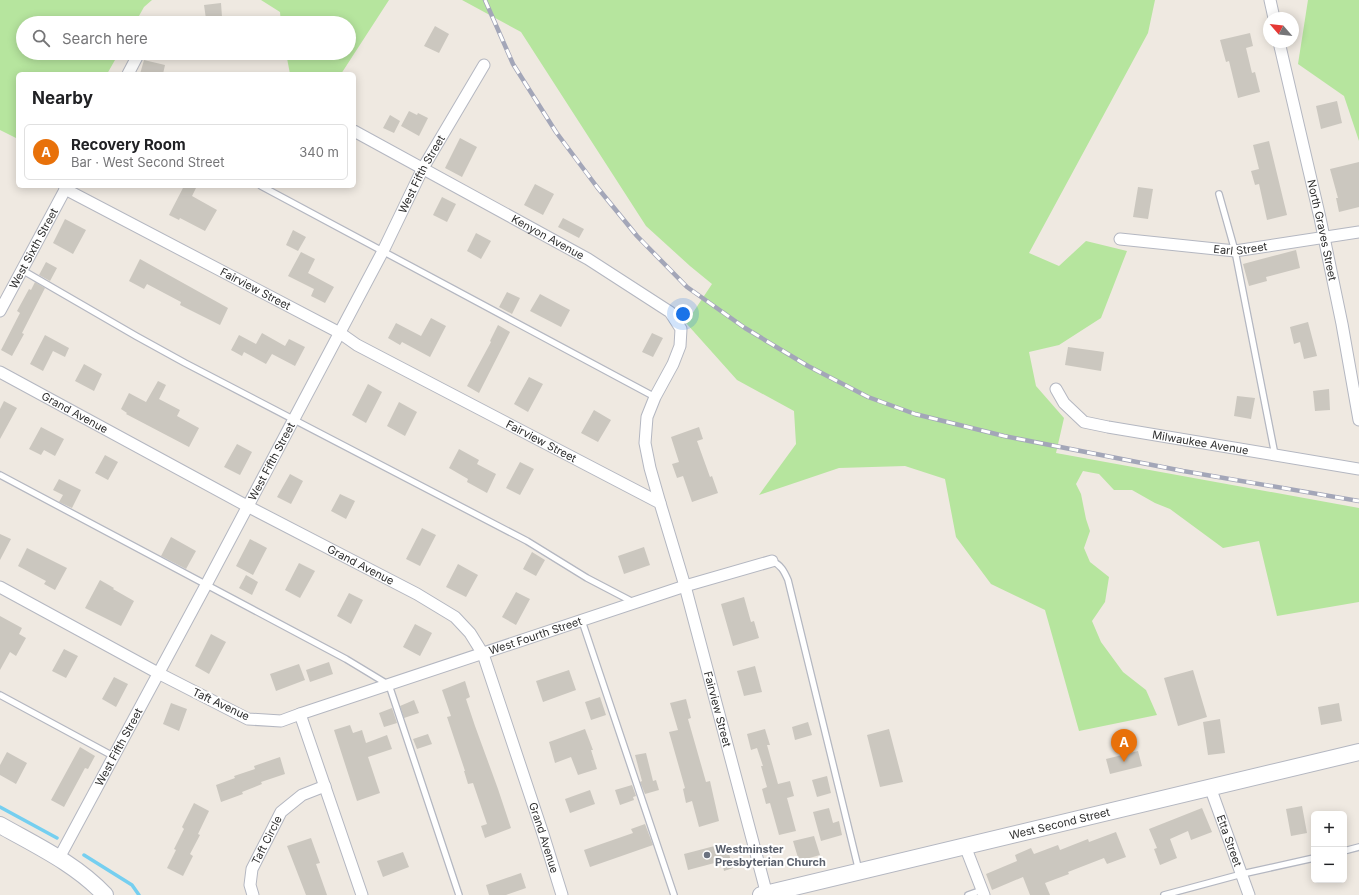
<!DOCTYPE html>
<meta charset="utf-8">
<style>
body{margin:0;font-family:Inter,sans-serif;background:#f2f2f2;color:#202124}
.controls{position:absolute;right:12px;bottom:12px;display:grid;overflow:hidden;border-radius:6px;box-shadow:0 2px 10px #0003}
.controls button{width:36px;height:36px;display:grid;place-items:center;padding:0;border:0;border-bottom:1px solid #e0e0e0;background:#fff;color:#202124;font:20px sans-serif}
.compass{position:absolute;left:1263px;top:12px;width:36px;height:36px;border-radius:50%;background:#fff;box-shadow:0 2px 10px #0003;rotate:298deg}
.you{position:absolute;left:683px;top:314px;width:14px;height:14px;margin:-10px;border:3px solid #fff;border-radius:50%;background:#1a73e8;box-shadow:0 0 0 6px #1a73e833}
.badge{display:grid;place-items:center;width:26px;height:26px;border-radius:50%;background:#4264fb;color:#fff;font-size:13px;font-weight:700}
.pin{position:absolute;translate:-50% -33px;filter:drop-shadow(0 1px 2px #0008)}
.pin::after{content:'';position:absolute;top:21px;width:14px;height:12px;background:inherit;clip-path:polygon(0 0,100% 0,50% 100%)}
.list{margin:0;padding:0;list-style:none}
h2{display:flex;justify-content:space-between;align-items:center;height:52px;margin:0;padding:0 16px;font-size:17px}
h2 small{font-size:13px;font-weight:400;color:#757577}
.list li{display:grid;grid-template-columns:26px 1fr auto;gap:12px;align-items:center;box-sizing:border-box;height:56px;margin:0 8px 8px;padding:0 8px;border:1px solid #e0e0e0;border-radius:6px}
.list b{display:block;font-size:15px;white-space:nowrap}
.list p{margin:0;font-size:13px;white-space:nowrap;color:#757577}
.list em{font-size:13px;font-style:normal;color:#757577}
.icon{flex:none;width:22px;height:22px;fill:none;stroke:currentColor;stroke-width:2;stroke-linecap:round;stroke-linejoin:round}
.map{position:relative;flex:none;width:1359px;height:895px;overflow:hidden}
.search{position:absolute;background:#fff;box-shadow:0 2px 10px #0003;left:16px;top:16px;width:340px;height:44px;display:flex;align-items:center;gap:10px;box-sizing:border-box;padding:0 14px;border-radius:22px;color:#757577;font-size:15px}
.panel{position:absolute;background:#fff;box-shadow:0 2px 10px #0003;left:16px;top:72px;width:340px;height:116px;border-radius:6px}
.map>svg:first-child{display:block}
.green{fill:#b6e59e}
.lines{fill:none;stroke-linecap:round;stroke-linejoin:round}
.stream{stroke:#75cff0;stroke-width:3.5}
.building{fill:#cbc7bf}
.lane-casing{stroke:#b4b7c1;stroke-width:8}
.street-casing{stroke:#b4b7c1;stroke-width:13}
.secondary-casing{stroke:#b4b7c1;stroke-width:18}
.lane{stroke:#fff;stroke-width:5.5}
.street{stroke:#fff;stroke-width:11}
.secondary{stroke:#fff;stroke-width:16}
.rail-casing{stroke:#a3a6b8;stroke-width:4.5}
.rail{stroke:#fff;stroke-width:3;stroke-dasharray:9;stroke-linecap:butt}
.worship-dot{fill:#6b7280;stroke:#fff;stroke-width:1.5}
.labels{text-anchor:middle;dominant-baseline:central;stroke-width:4;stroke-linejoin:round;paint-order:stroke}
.street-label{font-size:11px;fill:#2e2e2e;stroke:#fff}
.worship-label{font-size:11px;font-weight:bold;fill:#5b616d;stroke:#fff;text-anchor:start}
</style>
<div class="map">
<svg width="1359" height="895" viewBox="0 0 1359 895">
<rect width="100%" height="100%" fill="#efe9e1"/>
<path class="green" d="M0,0H152L144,7L135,23H23V53H119L107,74H18V139L0,130Z
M261,0H389L341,74H290L286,53H349V23H281L280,12Z
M462,0H1155L1148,33L1029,253L1059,266L1086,241L1127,251L1101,318L1059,345L1029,352L1036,386L1064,418L1056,453L1359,508V602L1277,616L1259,541L1223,548L1170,509L1155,503L1132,490H1114L1099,474L1083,471L1076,484L1081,494L1086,519L1090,531L1084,548L1090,562L1109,577L1105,602L1092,621L1101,642L1123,672L1146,690L1157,715L1079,731L1045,610L991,584L956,537L945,479L905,466L839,468L759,495L796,444L794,411L737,380L686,323L712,284L690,266L646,226L521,32Z
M1308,0H1359V141L1344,96L1298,64Z"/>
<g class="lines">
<path class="stream" d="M0,807L57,838
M84,855L132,885L139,895"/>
</g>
<path class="building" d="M221,3L222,17L206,19L204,5Z
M435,26L449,34L439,53L424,46Z
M1250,33L1253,46L1246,48L1252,73L1255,72L1260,92L1238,98L1229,61L1226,62L1220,40Z
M144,60L165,65L163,74H140Z
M1337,101L1342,123L1321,129L1316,106Z
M409,111L417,115L418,113L428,118L419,136L401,126Z
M390,115L400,121L394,133L383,128Z
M460,138L477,147L462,177L445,168Z
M1269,141L1287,215L1267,220L1259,184L1255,185L1251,171L1259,169L1253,145Z
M1359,162V207L1339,212L1336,198H1338L1330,169Z
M535,184L554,194L543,215L524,205Z
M184,186H197L192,196L217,210L205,231L180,218L179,220L169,215Z
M1138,187L1153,189L1148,219L1133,217Z
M442,197L456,204L447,222L433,215Z
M563,218L584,229L579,238L558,227Z
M65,219L86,230L73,254L53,243Z
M293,230L306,237L298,251L286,245Z
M476,233L491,241L481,259L467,251Z
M1296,250L1300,268L1266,277L1267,281L1249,286L1243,264Z
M301,252L315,259L308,273L334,287L325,303L311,296L314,289L288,276Z
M140,259L228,308L220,325L180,305L181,302L147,284L144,289L129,281Z
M46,262L57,268L50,281L39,275Z
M35,282L45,288L22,333L24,334L12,356L1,350L20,313L17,311L29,289L31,290Z
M507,292L520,298L512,314L499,307Z
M540,294L570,310L561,327L530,311Z
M431,318L446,326L430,357L402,342L400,345L388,338L396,323L421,336Z
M1308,322L1317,356L1304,359L1300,342L1294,344L1290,327Z
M498,325L510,332L479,393L467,386L491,342L490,341Z
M262,333L285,346L289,339L305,347L295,366L272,354L266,364L244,352L242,356L231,350L239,335L256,344Z
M652,333L663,338L653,357L642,352Z
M45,335L69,348L65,357L53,351L43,371L30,364Z
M1068,347L1104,352L1101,371L1065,365Z
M84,364L102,374L94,391L75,381Z
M529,377L543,384L528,412L514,404Z
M158,381L166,385L159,399L180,410L177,416L199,428L189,447L126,414L127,413L121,409L129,393L146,402Z
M368,384L382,392L366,423L352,415Z
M1329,389L1330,410L1315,411L1313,391Z
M1237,396L1255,398L1251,419L1234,416Z
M4,401L17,408L0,439V409Z
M399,402L417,412L405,436L387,426Z
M594,410L611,420L598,442L581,433Z
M41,427L64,439L55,456L44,450L41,455L29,449Z
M699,427L703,439L697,441L710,477L712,476L718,493L692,502L683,476L677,478L672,464L679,462L671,437Z
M237,444L252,452L240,475L224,467Z
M459,449L479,460L477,464L496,474L487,493L467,482L468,479L449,468Z
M105,455L118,462L108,480L95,473Z
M520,462L534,469L520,495L506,488Z
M290,474L303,481L291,504L277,497Z
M59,479L81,490L72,508L59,502L63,495L53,490Z
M340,494L355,501L346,519L331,511Z
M422,528L436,535L420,566L406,559Z
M0,534L11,539L0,560Z
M171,537L196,551L186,569L161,556Z
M250,539L267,548L253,575L236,566Z
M644,547L650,565L624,574L618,556Z
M27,548L67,568L55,590L44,584L46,581L18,566Z
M532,552L545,560L536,576L523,569Z
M299,563L315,571L300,598L285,590Z
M458,564L478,575L466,597L446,587Z
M246,575L258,582L252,595L239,588Z
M100,580L114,588L113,589L134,601L121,626L85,608Z
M516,592L530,599L516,625L502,617Z
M349,593L363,600L351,624L337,616Z
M744,597L751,622L754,621L759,638L733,646L721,604Z
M0,616L22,628L19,634L26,638L16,656L10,652L0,670Z
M415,624L432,633L420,656L403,647Z
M211,634L226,642L209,674L195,666Z
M64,649L78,656L66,678L52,671Z
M329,662L333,674L310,682L306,670Z
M299,664L305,680L276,691L270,674Z
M755,666L762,692L744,696L737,671Z
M569,670L576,690L543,702L536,681Z
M1193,670L1207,717L1178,726L1164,678Z
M114,677L128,684L116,707L102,699Z
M465,681L470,697L466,699L475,726L498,789L511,828L485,838L481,826L487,824L473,783L468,784L464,771H465L447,717L451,716L442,690Z
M600,697L606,715L591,720L585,702Z
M686,699L691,718L688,719L706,782L710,781L719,821L699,827L692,801L686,803L683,789L685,788L669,732L678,730L670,703Z
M414,700L419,713L404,718L400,706Z
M171,703L187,709L179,731L163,724Z
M1339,703L1342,721L1321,725L1318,707Z
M392,708L397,723L384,727L379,713Z
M1220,719L1225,753L1208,755L1203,722Z
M808,722L812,735L795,740L792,727Z
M350,725L353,733L362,730L366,743L387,735L392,749L368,757L380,793L357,801L334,730Z
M585,729L593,750H591L597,769L578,775L571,757L555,763L549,742Z
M765,729L770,745H767L778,784L790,781L794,796L787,798L796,831L779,835L770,803L766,804L762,789L767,787L761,766H763L757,748L751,750L747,734Z
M889,729L903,782L880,787L867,735Z
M428,734L432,744L417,749L413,739Z
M80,747L95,756L88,769L85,768L64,807L51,800Z
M1138,751L1142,766L1110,774L1106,759Z
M7,752L27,763L16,784L0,775V765Z
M646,753L653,781L656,780L659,790L645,794L640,782L642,781L635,755Z
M280,757L285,774L261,782L262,784L242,792L243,794L221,802L216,785L235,778L234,776L255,769L254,766Z
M827,776L831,793L817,797L812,780Z
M632,785L636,796L633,797L634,800L620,805L615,790Z
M590,790L595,804L570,813L565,799Z
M194,803L209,811L198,834L200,835L190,854L193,856L183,876L167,868L176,850L174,849L184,829L182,827Z
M1302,806L1307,833L1291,836L1286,809Z
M829,808L833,823L839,821L842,835L821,841L813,812Z
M1202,808L1212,832L1191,840L1188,831L1170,839L1177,858L1160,865L1154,849L1157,848L1149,829Z
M645,824L653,845L590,867L584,850L633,833L631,829Z
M1116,832L1126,857L1107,864L1104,858L1068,872L1069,874L1045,883L1050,895H1030L1023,877L992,890L986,874L1017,861L1015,855L1031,848L1034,854L1058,845L1060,850L1088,839L1089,842Z
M814,836L820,855L799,861L793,841Z
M311,838L320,863L316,864L327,895H306L287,846Z
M726,843L733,868L724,871L722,861L688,870L684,854Z
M403,852L409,867L383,877L377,861Z
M521,873L526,888L506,895H489L486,885Z"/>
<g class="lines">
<defs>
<path id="lane" d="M261,186L655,397
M1219,194L1235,251L1275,455
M22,270L136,336L185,363L527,541L587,578L633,602
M0,475L346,659L389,685L459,895
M772,561C781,565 784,571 788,580L859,871
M582,621L674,895
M0,695L113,756
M1344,851L1359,847
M968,895L982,890
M1164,895L1242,874L1314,858"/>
<g id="street">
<path d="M1270,0L1274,18"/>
<path id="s1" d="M1279,42L1320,218L1342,324L1359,420"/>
<path d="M128,74L139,53"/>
<path id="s2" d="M354,131L588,259L670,312L681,329L680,346L673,364L655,397L647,417L645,443L650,468L660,503"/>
<path id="s3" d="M65,189L340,333L357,345L660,503L685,586L767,895"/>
<path id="s4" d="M1120,239L1235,251L1359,232"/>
<path id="s5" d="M0,311L67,186"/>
<path id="s6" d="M0,372L247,506L417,594L455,617L470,633L483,654L543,834L562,895"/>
<path id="s7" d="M1056,389L1064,403L1084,422L1108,427L1359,469"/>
<path d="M0,587L158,673L248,719L281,721L300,714L362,895"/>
<path id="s8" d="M300,714L685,586L772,561"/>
<path id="s9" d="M1210,787L1249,895"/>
<path d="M965,846L984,895"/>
<path id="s10" d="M59,858L206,585L383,251L423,168L484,65"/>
<path id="s11" d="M253,895L250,885L252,869L281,812L302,795L325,786"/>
</g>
<g id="secondary">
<path d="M0,825C37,846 76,864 105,895"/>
<path id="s12" d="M761,895L1359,752"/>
</g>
</defs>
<use href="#lane" class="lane-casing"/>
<use href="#street" class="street-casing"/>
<use href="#secondary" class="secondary-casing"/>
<use href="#lane" class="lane"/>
<use href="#street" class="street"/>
<use href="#secondary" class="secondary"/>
<defs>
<path id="rail" d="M485,0L513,64L556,132L597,187L637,236L687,287L745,328L808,366L868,397L915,414L1004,436L1183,471L1359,501"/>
</defs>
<use href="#rail" class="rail-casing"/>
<use href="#rail" class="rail"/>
</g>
<circle class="worship-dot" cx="707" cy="855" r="4"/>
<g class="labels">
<g class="street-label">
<text stroke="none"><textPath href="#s10" startOffset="774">West Fifth Street</textPath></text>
<text stroke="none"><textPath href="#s1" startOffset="193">North Graves Street</textPath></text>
<text stroke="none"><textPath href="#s2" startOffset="221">Kenyon Avenue</textPath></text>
<text stroke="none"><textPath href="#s4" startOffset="121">Earl Street</textPath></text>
<text stroke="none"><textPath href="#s5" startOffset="71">West Sixth Street</textPath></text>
<text stroke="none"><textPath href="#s3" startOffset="215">Fairview Street</textPath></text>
<text stroke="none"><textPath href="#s6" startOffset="85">Grand Avenue</textPath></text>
<text stroke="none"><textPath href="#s3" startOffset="539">Fairview Street</textPath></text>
<text stroke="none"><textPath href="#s7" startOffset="162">Milwaukee Avenue</textPath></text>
<text stroke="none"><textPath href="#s10" startOffset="450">West Fifth Street</textPath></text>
<text stroke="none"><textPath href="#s6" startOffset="409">Grand Avenue</textPath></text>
<text stroke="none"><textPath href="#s8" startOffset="248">West Fourth Street</textPath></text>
<text transform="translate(221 704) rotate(25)">Taft Avenue</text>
<text stroke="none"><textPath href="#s3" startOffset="887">Fairview Street</textPath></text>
<text stroke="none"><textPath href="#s10" startOffset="126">West Fifth Street</textPath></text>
<text stroke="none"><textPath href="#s12" startOffset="307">West Second Street</textPath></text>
<text stroke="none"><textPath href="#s6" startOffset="757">Grand Avenue</textPath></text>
<text stroke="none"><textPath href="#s11" startOffset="59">Taft Circle</textPath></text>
<text stroke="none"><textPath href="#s9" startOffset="57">Etta Street</textPath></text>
</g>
<g class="worship-label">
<text x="715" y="849">Westminster<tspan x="715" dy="13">Presbyterian Church</tspan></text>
</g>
</g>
</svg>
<div class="controls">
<button>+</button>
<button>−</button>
</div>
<svg class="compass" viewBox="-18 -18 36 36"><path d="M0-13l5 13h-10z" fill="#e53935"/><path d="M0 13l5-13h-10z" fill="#757577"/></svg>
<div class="you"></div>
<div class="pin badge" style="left:1124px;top:762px;background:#e8710a">A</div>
<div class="search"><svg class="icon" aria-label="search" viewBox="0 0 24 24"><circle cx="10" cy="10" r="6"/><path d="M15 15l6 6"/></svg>Search here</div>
<section class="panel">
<h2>Nearby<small></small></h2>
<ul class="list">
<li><span class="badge" style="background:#e8710a">A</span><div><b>Recovery Room</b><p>Bar · West Second Street</p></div><em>340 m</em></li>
</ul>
</section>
</div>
